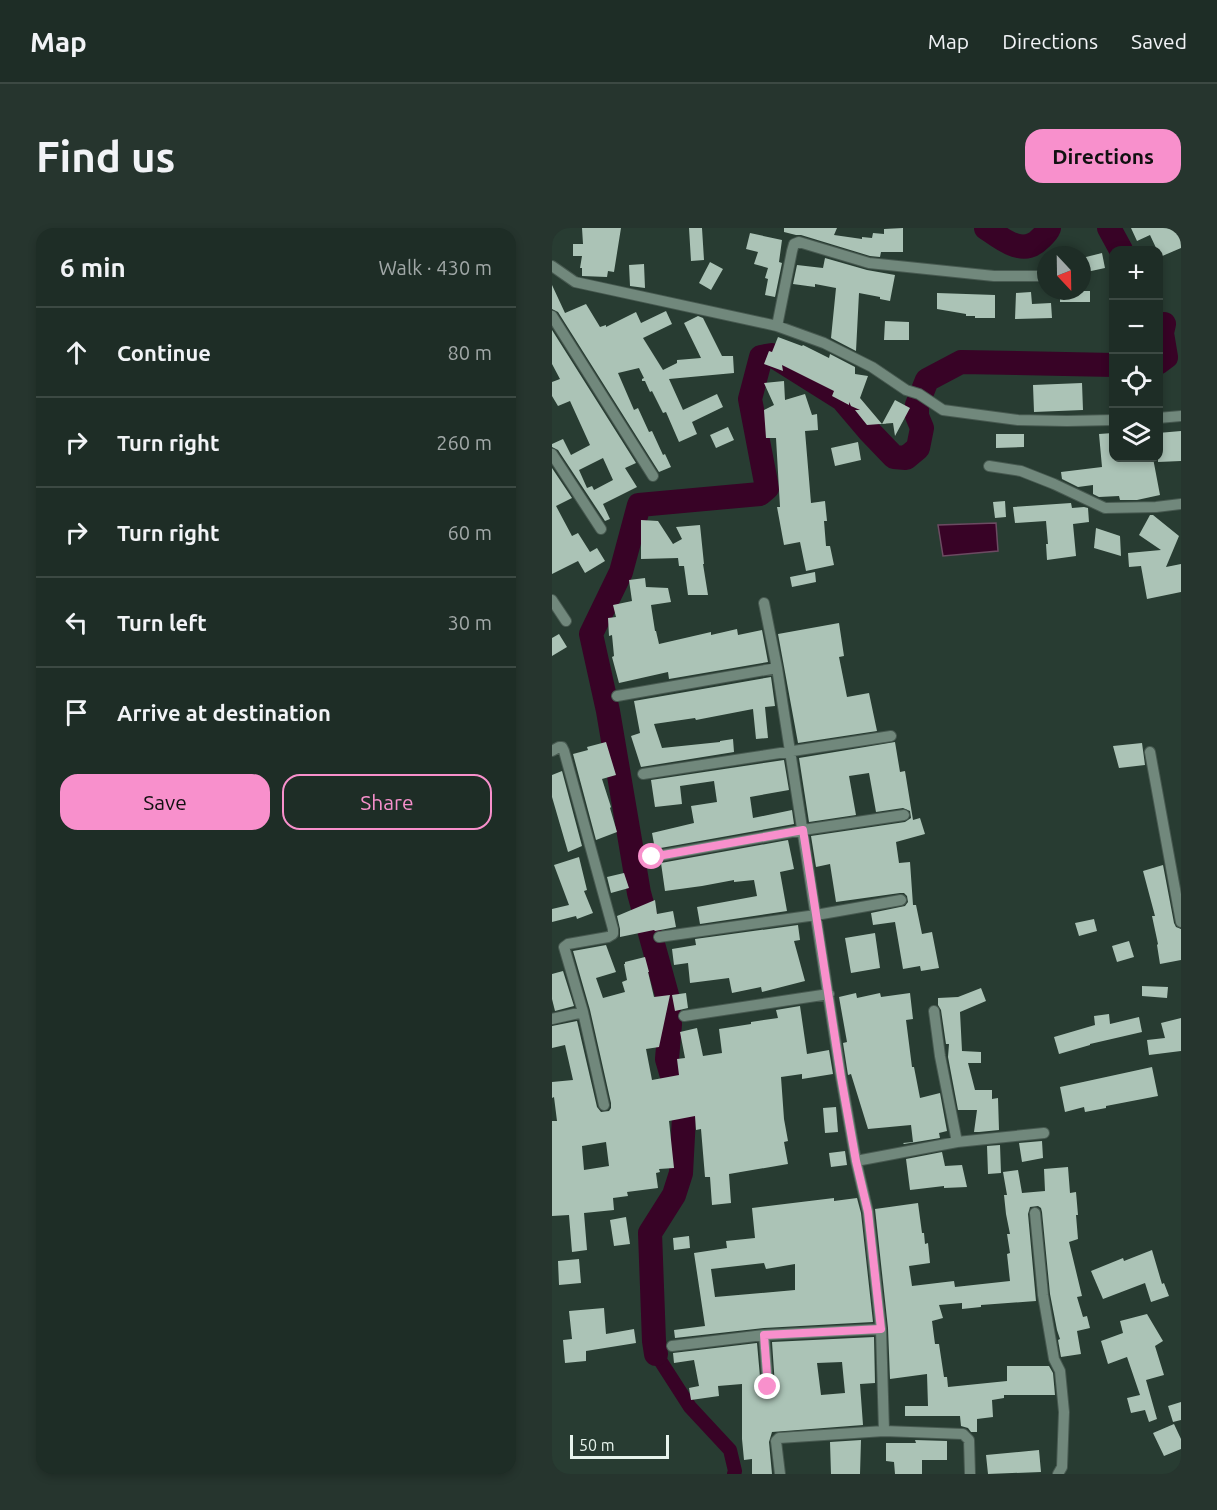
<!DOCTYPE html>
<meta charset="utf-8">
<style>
body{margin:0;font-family:Ubuntu,sans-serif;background:#26352e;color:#f1f3f6}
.controls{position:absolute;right:18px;top:18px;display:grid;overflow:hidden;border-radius:12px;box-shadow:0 3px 9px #0003}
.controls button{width:54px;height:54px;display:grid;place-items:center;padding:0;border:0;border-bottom:2px solid #3c4943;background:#1e2d26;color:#f1f3f6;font:30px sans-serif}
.compass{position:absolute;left:485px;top:18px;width:54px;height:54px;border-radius:50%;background:#1e2d26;box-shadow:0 3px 9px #0003;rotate:158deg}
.scale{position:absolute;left:18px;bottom:15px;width:99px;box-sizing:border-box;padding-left:6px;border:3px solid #e7f4ed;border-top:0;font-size:16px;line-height:21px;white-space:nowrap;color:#e7f4ed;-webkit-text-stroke:4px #283c32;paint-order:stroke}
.stop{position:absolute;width:18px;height:18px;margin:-14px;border:4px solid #f890cc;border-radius:50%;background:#fff}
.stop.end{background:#f890cc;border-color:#fff;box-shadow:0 2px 6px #0008}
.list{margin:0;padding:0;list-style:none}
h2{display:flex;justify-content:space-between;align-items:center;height:78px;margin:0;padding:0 24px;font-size:26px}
h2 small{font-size:20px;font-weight:400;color:#a1a8a7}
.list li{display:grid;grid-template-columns:39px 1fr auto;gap:18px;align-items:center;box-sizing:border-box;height:90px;padding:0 24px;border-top:2px solid #3c4943}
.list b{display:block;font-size:22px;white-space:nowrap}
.list em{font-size:20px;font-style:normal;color:#a1a8a7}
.actions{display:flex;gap:12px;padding:18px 24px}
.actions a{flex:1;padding:14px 0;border:2px solid #f890cc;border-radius:18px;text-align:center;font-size:21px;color:#f890cc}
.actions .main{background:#f890cc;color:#111}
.icon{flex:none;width:33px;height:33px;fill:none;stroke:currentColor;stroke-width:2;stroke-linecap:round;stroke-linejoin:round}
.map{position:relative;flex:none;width:629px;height:1246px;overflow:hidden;border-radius:18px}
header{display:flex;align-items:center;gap:36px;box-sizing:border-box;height:84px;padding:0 30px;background:#1e2d26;border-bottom:2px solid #3c4943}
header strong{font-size:28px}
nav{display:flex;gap:33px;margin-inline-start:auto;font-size:21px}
.intro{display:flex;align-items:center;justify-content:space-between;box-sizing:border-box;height:144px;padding:0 36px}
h1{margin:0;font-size:42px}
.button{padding:15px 27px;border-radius:18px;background:#f890cc;color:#111;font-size:21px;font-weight:700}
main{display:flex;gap:36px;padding:0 36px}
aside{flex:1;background:#1e2d26;border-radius:18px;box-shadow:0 3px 9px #0003}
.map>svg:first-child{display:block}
.water{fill:#380326;stroke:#6c4b62;stroke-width:1.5}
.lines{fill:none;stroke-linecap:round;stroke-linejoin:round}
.canal{stroke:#380326;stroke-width:14}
.river{stroke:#380326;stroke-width:24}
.building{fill:#abc3b6;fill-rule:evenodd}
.street-casing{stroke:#475950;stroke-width:12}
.street{stroke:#71887c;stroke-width:10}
.route{stroke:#f890cc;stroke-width:8}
</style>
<header>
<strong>Map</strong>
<nav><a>Map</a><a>Directions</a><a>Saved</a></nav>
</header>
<div class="intro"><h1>Find us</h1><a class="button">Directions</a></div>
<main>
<aside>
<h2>6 min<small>Walk · 430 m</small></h2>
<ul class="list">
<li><svg class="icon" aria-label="ahead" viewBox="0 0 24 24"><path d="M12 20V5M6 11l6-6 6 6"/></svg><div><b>Continue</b></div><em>80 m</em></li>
<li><svg class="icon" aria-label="right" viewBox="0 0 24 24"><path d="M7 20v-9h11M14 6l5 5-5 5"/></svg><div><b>Turn right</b></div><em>260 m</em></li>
<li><svg class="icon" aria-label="right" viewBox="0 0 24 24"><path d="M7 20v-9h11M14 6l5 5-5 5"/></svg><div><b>Turn right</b></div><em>60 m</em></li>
<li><svg class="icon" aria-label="left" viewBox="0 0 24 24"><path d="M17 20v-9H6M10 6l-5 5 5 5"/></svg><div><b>Turn left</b></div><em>30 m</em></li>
<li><svg class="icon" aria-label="arrive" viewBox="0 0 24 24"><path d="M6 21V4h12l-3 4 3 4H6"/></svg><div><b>Arrive at destination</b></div></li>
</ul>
<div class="actions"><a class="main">Save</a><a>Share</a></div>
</aside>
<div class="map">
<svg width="629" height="1246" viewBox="0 0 629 1246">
<rect width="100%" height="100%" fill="#283c32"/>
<path class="water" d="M444,295L446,323L391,328L386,297Z"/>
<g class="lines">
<path class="canal" d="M104,1126L138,1179L178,1222L183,1243L182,1246"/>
<path class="river" d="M434,0C450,11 471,29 488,11C492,7 495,5 497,0
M557,0L569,22
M606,135L614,129L610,105L612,96
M104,1126L102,1113L98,1005L122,967L129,945L132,889L115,831L118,796L115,767L87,665L56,483L39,406L69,344L87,277L208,266L215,260L198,171L209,129L220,127L290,171L318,204L342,229L354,230L366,220L370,200L365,188V177L375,152L409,134L562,137"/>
</g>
<path class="building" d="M30,0H69L62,44L56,43L55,49L30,48V40H28L30,28H21V16H31Z
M137,0H150L152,32L139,33Z
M232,0H285L282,7L310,11V9L320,10L321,5L332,6V1L351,0V24H329L328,29L318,28L249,7H244L232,4Z
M579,0H629V20L608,29L606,22H605L598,7L585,13Z
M198,5L230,12L227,34L230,35L223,69L213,67L216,51L213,50L216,40L202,36L206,24L194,21Z
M550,25L553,40L530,45V30Z
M273,30L315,42L343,47L338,73L328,71V69L307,65L304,123L279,110L284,60L263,56V59L241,56L245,37L271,40Z
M158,34L171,41L159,62L147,55Z
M92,36L93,60L78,58L77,37Z
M0,57L13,85L34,76L48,99L54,97V99L84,84L89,95L114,83L120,96L91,110L111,142L125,135V132L149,130L132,95L146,88L151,90L170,128H181L182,145L117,151L131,182L165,166L171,179L140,194L145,206L127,214L114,184L111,185L100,163L98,164L93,153H90V151L92,150L87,140L66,145L82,182L86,180L97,204L100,203L111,227L113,226L119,239L107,244L6,84L0,81Z
M508,63H538V74H508Z
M479,64L480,76L499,75L500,90L463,91L464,65Z
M385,65L443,67V90H423V88H414V86L385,81Z
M333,93L357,94V112H332Z
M0,102L84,235L73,240L85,259L51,276L58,291L53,293L6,222L0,219V216L11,211L19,227L38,217L18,173L6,178L0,168V154L8,151L0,136ZM51,230L61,252L42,262L40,258L35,260L27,242Z
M226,109L250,118L251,117L277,130L278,126L303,139V146L316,148L308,170L330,196L343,172L358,180L343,208L341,195L315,197L303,182H308L299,178L297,174V177L280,168L282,163L230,137L231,143L212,136L217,123L220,124Z
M232,153L233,172L253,166L260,187L265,186L266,202L253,203L259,275L273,273L275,293H272L274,318H278L282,337L254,343L248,314L232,317L225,279H228L224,210H214L212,182L222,177L212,155Z
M530,155L531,182L482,184L481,157Z
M176,199L182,212L164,220L158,207Z
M629,203V233L606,234V205Z
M561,205V230H601L608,267L585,272H568L567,268L547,269L541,266V257L526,259L510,251L509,244L550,239L547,206Z
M444,206H472V219L444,220Z
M306,214L309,232L283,238L279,220Z
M0,240L20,270L4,278L20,308L26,305L38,324L45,320L53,333L33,345L26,333L0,346Z
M453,273L454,289L443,290L441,274Z
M519,275L520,280L532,279L536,280L537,294L521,296L524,328L495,332L494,316H496L494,293L463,295L461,279Z
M598,287H601L627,308L614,339L629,336V364L595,371L589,338L577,339L576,325L609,322L587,307Z
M89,292L106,293L121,316L130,311L124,299L148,297L152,336H151L156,367H136L132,338H127L126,330L89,331Z
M544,300L568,308L569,328L542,320Z
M263,344L264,354L240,359L238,349Z
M93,350L94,359L116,360L119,374L99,377L103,403H104L107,416L159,404V407L185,401L186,407L210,402L216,434L117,451L116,444L67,455L60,429L62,428L60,407L57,408L56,390L64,389L61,377L80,373L77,352Z
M287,395L292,428L287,429L295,469L317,465L325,503L246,515L226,406Z
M7,406L15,419L0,428V410Z
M219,449L223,478L213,479L216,510L204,511L201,481L144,492L143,490L102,496L110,520L168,514V513L181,511L182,524L89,539L79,508L88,505L82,473Z
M54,514L64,547L50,551L59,579L58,580L65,604L44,612L21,526L36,522L35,519Z
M343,514L348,544L353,543L361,592L368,590L373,606L344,614L347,635L358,634L361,677H364L370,706L380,704L387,740L369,743L368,738L351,741L343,694L321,697L319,685L353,678L356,674L355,668L352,665H348L284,674L278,636L264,639L259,608L353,594L359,590L358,583L351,580L324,584L317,545L297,548L304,587L257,594L247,530Z
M590,515L593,537L567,540L561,518Z
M232,532L237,562L198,569L201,590L240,582L242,596L103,621L100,605L142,595L139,578L165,574L162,553L128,558L130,576L103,579L99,552Z
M10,543L30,618L16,624L0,569V547Z
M236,612L242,641L228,644L235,683L148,696L145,679L205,668L202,652L182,654V652L150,658L113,663L109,635Z
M27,629L35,662L32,663L41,685L25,691L24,688L0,694V681L17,677L2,637Z
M611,637L622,695L624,699L629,701V732L608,736L605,717L606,716L600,688H603L591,643Z
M72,645L77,660L59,665L55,649Z
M103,672L105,686L121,683L124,699L103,703L102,702L68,709V701L65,688Z
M542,691L545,703L527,708L523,695Z
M246,697L248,712L242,713L253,753L210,764L209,759L180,765L177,750L138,755L136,735L122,737L120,721L144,717L143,711Z
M323,705L328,740L299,745L293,710Z
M577,713L582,729L565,734L560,718Z
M54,717L64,744L44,750L51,770L73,764L70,754L75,752L72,736H73V734L93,729L97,744H96L102,769L118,767L107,819L94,821L100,852L127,847L125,831L133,830L128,804L145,800L151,828L170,825L167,801L199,796V794L226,790L224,782L248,778L255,826L277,822L281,846L250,851V846L229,849L232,891L236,913L232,914L236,936L177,946L179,975L160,977L158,949H153L149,901L144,902L143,888L117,893L122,940L107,941L108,944L104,945L106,960L75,964L76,968L61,970L62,982L32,985L35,1022L20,1024L17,987L0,988V893H5L2,869L0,870V854L21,852L13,817L0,820V798L25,793L45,879L49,884L57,883L59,880V875L38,782L21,723ZM54,914L57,938L32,942L30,918Z
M11,743L22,778L3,783L0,771V746Z
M590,758L616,759L615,770L590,768Z
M429,760L434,773L408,784L410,823L429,824V835H416L423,862H440V871L446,870L447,902L427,904H422L425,882H406L396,829L397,816H394L389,782L386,777V770L406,769Z
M134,765L136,780L123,783L120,767Z
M304,765L305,770L328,765L329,769L358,765L361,791L354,792L360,839H362L368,870L388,865L395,903L387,905L388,910L352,916L351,915L361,914L359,897L316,901L299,846L296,847L291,815L295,814L287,769Z
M557,786L558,796L587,789L590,804L538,816V817L507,826L502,809L543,797L542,788Z
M629,790V823L597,827L595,812L613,810L609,795Z
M600,839L606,868L554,878V880L533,884L532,879L513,884L508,859Z
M284,879L286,904L273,905L271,880Z
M490,913L491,930L470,934L467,915Z
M448,917L449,945L436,946L435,918Z
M293,923L295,937L279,939L277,925Z
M390,924L393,938L410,937L415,959L392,960V958L358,962L354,931Z
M516,939L518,965L524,964L526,987H524L526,1011L517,1014L530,1068L525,1069L531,1089L535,1088L538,1100L525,1103L529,1126L509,1129L506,1112L508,1111L505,1102L498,1066L490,984L489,980L486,978L478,979L476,986L484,1073L429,1077V1079L410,1081V1075L387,1077L391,1090L380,1093L383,1116H387L392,1149H395L396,1159L455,1153V1138H497L501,1145L503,1167H452V1170L440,1172L441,1189L425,1191V1204H419L416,1200L409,1198L408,1188H353V1178H376L375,1146L338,1151L336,1100L323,981L366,975L370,1005H372L373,1016L376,1015L378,1035L357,1038L360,1058L402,1053L403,1059L458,1053L455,1026L458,1025L455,1006H458L454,986L452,967H455L451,944L466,942L470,965L493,963L492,941Z
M282,970V973L305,970L309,985L321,1094L212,1100L123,1110L122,1102L153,1098L142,1025L175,1020L174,1013L203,1010L200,980ZM212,1035L214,1041L243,1036V1062L163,1069L159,1041Z
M74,989L78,1016L62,1018L58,992Z
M137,1008L138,1020L122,1022L121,1010Z
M600,1022L610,1056L612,1055L617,1068L599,1074L593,1055L551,1071L539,1043L571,1030L572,1033Z
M27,1031L29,1055L7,1057L6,1033Z
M52,1080L54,1106L82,1101L84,1115L34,1123V1133L13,1135L11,1112L20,1111L17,1083Z
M595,1086L611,1113L603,1118L612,1147L594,1152L605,1191L597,1194L593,1182L579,1185L575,1170L588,1167L575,1129L556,1136L549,1113L571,1105L568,1093Z
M322,1109L323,1155L308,1156L311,1197L220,1204L217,1214L220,1246H200V1231L192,1232L190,1211V1156L166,1158L167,1168L139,1172L137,1160L147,1158L142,1132L122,1135L121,1125L205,1115L209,1160L212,1165L217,1166L222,1163L223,1158L220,1114ZM290,1134L293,1165L269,1167L265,1135Z
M629,1174V1192L621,1194L616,1178Z
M622,1196L629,1211V1221L612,1228L601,1205Z
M309,1212L308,1246H279L278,1214Z
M363,1212L395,1213V1232H370V1246H343L342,1234L334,1233V1215H364Z
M487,1222L489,1244L436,1246L434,1227Z"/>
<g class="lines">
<defs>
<path id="street" d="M0,38L23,54L225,98L240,23L242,16L247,14L317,35L442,48H494
M0,88L101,248
M225,98L272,115L320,139L354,162L367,166L391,182L466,192L515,193L562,192
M606,190L629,188
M0,226L49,301
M437,238L469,243L502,256L553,280L604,279L629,276
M0,372L14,393
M212,375L225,440
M65,468L225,440L289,849L304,933
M0,523L7,519H10L12,523L61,701V706L56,709L16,716L12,719L31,784L52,877
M598,524L629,694
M91,546L339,508
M100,629L251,602L352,587
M107,709L264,687L349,672
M382,783L388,828L405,914
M132,788L277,766
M0,791L31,784
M483,985L491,1067L502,1131L508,1143L512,1184L510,1239L506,1246
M120,1118L212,1107
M216,1159L212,1107L329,1101
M332,1203L411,1206L417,1212L418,1246
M228,1246L224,1213L227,1210L332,1203L329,1101L316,984L304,933L405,914L492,905"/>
</defs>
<use href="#street" class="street-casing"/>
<use href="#street" class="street"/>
</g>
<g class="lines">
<path class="route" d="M100,629L251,602L289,849L304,933L316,984L329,1101L212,1107L216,1159"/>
</g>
</svg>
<div class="controls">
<button>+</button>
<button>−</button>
<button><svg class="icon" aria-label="locate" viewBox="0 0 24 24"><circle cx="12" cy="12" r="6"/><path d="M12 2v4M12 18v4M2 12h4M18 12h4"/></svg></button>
<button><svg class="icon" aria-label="layers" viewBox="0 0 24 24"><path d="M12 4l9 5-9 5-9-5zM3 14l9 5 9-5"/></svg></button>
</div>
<svg class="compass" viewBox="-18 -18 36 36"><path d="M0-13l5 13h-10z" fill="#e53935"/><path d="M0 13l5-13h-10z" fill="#a1a8a7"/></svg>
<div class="scale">50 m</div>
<div class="stop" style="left:100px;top:629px"></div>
<div class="stop end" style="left:216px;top:1159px"></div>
</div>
</main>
